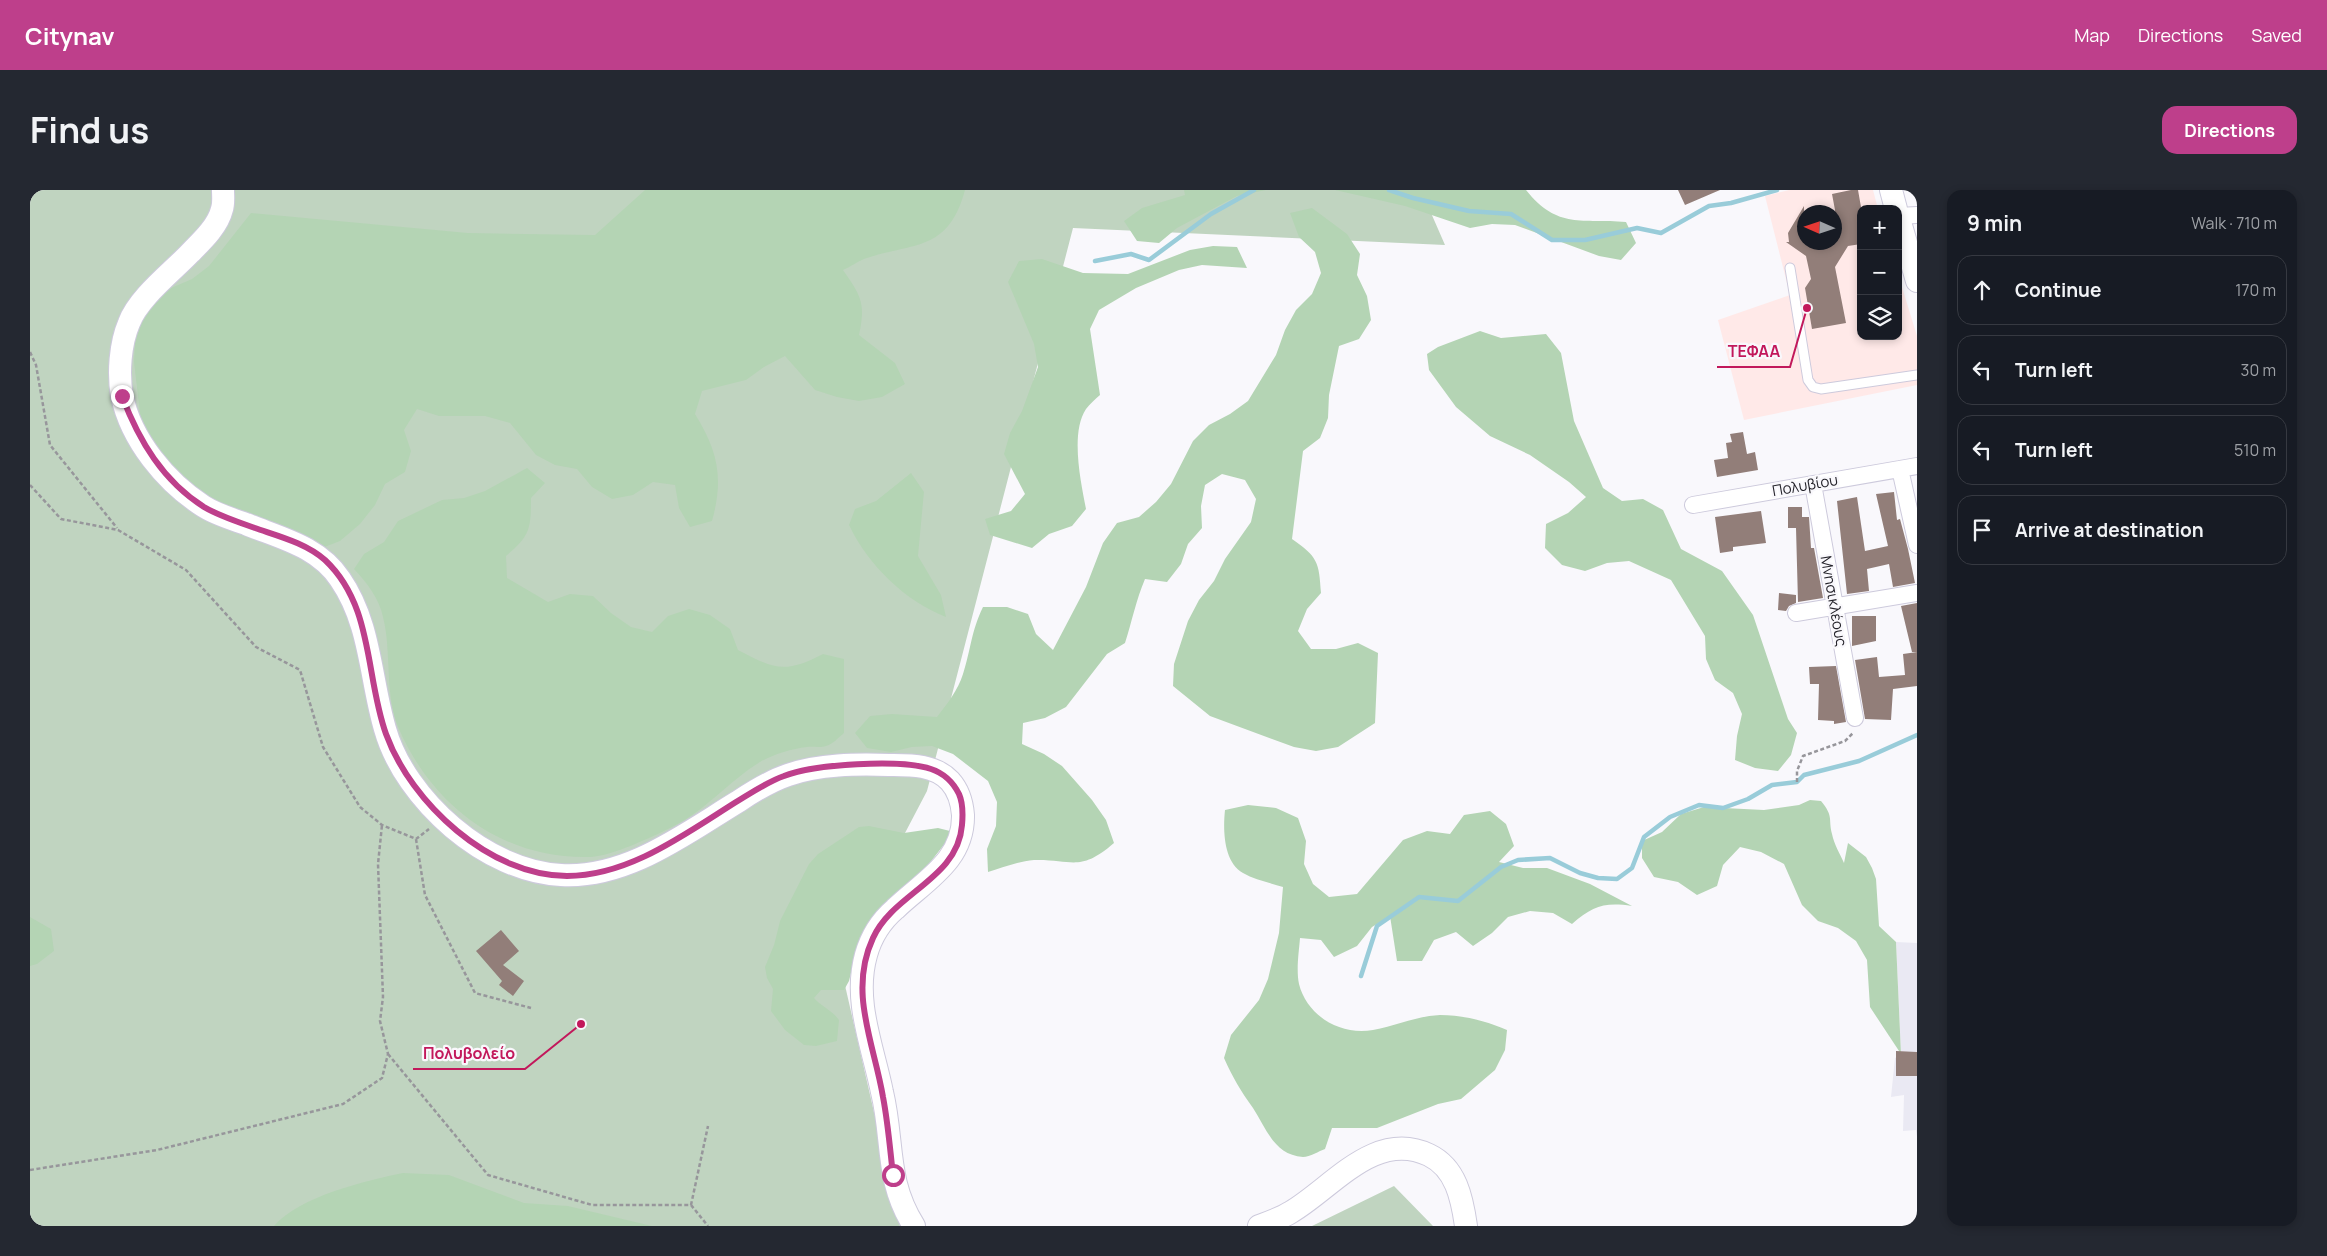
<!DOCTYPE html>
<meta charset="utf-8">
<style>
body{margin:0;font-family:Manrope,sans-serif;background:#242831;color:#f1f3f6}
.controls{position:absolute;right:15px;top:15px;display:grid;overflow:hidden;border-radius:10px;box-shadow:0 2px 8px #0003}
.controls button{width:45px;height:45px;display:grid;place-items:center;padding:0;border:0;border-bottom:1px solid #363941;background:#171b24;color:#f1f3f6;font:25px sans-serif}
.compass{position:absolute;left:1767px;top:15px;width:45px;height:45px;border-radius:50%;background:#171b24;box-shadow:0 2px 8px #0003;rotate:273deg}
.stop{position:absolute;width:15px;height:15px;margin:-11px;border:4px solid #be3f8b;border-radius:50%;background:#fff}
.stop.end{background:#be3f8b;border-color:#fff;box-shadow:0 1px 5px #0008}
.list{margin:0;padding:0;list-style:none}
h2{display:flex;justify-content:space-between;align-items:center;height:65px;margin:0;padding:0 20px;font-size:21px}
h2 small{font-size:16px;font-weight:400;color:#9ea1a6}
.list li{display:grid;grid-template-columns:32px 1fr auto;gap:15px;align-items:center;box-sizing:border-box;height:70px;margin:0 10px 10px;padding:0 10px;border:1px solid #363941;border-radius:15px}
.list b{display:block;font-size:19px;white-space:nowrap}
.list em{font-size:16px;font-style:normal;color:#9ea1a6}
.icon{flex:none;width:28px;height:28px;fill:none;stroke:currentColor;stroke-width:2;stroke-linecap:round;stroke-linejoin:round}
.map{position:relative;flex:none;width:1887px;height:1036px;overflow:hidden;border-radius:15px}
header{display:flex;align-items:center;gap:30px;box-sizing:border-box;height:70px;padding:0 25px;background:#be3f8b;color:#fff}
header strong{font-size:24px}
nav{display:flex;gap:28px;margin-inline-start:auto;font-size:18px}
.intro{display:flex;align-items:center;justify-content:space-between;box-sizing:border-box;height:120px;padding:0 30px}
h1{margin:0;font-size:35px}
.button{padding:12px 22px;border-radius:15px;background:#be3f8b;color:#fff;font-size:18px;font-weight:700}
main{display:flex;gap:30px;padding:0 30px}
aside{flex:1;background:#171b24;border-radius:15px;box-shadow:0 2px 8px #0003}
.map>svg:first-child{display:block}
.built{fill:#eae9f3}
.education{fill:#ffe9e8;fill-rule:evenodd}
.green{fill:#c0d4c0}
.forest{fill:#b4d4b4}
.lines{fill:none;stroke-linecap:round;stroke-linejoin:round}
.stream{stroke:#99ccd9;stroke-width:4.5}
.building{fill:#927e79}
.lane-casing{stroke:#cdcadc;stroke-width:11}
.street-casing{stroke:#cdcadc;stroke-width:18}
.secondary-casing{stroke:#cdcadc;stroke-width:24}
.path{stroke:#97969b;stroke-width:2.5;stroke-dasharray:4 2.5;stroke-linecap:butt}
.lane{stroke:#fff;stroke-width:9}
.street{stroke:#fff;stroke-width:16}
.secondary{stroke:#fff;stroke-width:22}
.route{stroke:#be3f8b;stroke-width:6}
.labels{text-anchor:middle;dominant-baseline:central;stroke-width:4.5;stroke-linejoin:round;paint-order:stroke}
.street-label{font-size:15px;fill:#24232a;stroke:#f9f8fc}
.leader{fill:none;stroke:#c2185b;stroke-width:2}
.callout-dot{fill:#c2185b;stroke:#f9f8fc;stroke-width:2}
.callout-label{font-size:16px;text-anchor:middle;font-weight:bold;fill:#c2185b;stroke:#f9f8fc;stroke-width:4.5;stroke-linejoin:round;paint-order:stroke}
</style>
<header>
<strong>Citynav</strong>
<nav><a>Map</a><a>Directions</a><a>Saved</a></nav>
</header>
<div class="intro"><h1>Find us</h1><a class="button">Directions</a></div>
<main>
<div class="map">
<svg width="1887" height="1036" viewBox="0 0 1887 1036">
<rect width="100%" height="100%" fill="#f9f8fc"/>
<path class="built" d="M1866,752L1887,753V947L1886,940L1873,941L1874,905L1861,907L1865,868L1871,864Z"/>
<path class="education" d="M1759,0H1843L1848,19H1831V146H1868V84L1887,146V195L1714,230L1688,130L1760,105L1735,6ZM1774,22H1804V52H1774Z"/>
<path class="green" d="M0,0H1391L1415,55L1043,38L897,601L809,769L870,1036H0Z
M1364,996L1403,1036H1282Z"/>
<path class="forest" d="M615,0H935C918,63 883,52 834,69C827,72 820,77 813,80C831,106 836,113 829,145L865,173L875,194L852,207L829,211L807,207L785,200L755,166L734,177L716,190L672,201L665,224C688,261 694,288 682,331L660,337L649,318L645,295L623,292L603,305L582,309L562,297L547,279L525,275L506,265L480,233L455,226H409L387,219L374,240L381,261L375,282L355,294L345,315L330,334L310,351L292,358L230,333L150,293L111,232L104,172L105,151L112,131L125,112L141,98L162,89L179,76L221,23L438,43L565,45Z
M1154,0H1236L1207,6L1147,38L1129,53L1107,51L1094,31L1112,18L1155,5Z
M1305,0H1496C1528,40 1552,28 1596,32L1606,53L1591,70L1569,66L1485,35L1462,34L1440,38L1375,16Z
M1282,18L1317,44L1330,64L1327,85L1337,106L1341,130L1329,149L1309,156L1299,205L1298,228L1290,248L1273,261L1262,349C1288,367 1289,372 1291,403L1277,419L1268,441L1281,459H1306L1328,453L1348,463L1345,533L1308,557L1286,561L1264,557L1180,526L1143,496L1144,474L1158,431L1169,410L1184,391L1195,369L1221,332L1226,309L1215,290L1192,284L1175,295L1171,316L1172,338L1158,354L1151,374L1137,392L1115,389C1106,410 1102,431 1095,453L1077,464L1036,517L1015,528L993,533L992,554L1014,564L1032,576L1062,610L1076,630L1084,653C1049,683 1043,669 1004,670C989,671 972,678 958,682L957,659L966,636L967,612L958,591L923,564L902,556L882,557L861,562L837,558L825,543L840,526L862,524L907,527C917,514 928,500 933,484C941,459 941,442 953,417H977L998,424L1006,444L1023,460L1056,397L1073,353L1087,333L1109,327L1126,312L1141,294L1163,251L1179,235L1200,224L1218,211L1246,165L1255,140L1266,120L1282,104L1291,83L1285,62L1269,47L1260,23Z
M1183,56L1207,57L1217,78L1172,75L1149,80L1106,98L1069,120L1060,139L1070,205C1065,209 1060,214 1056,219C1040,243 1051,293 1056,319L1042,336L1019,344L1002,358L960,345L955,329L981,321L995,304L974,264L980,243L992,221L1008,177L1004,154L978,92L989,71L1012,69L1053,83L1098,84L1160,60Z
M1450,141L1471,148L1516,144L1531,163L1544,231L1573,298L1592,311L1613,309L1633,320L1651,359L1692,381L1723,425L1758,529L1767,543L1761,565L1748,581L1725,578L1705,570L1707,546L1712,524L1703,503L1685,490L1676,469L1675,446L1641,390L1599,371L1577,373L1555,381L1532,375L1515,358L1516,334L1538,323L1556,307L1539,292L1500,265L1460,246L1426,217L1399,180L1397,164L1408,157Z
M497,278L515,293L501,308C501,339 500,346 476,366L477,388L518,412L540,404L563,406L581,423L601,437L622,442L638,426L659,419L680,425L700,439L708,460C744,479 755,484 793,464L814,469V543C809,547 802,555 796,556C790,558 783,556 777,557C761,559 744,564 730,572C699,591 675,621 642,637C622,647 582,666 561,667C474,670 403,617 369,539C354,504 362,463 353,427C349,408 337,393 324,379L334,364L354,352L368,331L412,310L434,308L455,301Z
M881,283L894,302L888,366L911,405L916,427C875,411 838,375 819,335L825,319L846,311Z
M1780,610L1791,611C1804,627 1798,628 1802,644C1804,654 1810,664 1814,673L1818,653L1836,667L1842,678L1846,689L1849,736L1866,752L1871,864L1840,817L1837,770L1826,751L1808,738L1788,731L1772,715L1754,674L1731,662L1710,657L1693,675L1687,696L1667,705L1648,692L1624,687L1612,668V651L1632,642L1651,624L1674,617L1734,620L1769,615Z
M1218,615L1246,618L1268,628L1276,651L1274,674L1283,694L1299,707L1327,704L1373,650L1397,641L1420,644L1434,625L1460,621L1476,634L1484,656L1469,672L1493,678H1517L1560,694L1602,716C1574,712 1563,716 1542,734L1523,723L1500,721L1478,727L1462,743L1443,756L1426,742L1404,750L1392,771H1367L1360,726L1342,737L1327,756L1304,767L1291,750L1270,748C1269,761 1266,780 1269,794C1277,826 1311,846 1343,840C1366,836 1386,826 1410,825C1433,825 1456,831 1477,840L1475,860L1465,880L1431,909L1408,914L1347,938H1302L1295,959C1289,961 1280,967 1273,967C1244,965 1236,938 1223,918C1210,900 1203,888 1194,868L1201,845L1229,810L1238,789L1249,743L1253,697C1241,693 1225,690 1213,683C1193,672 1193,639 1195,620Z
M839,636L874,643L908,638L920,641L916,652L895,679L828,754L819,791L814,800H791L784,808C792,817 802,820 809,830L807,851L786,856L774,855L755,840L741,821L743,799L737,788L735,777L744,755L750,731L779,674L788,664L829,637Z
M0,727L21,739L24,761L7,774L0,776Z
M373,983L419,985L494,1013L538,1016L622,1036H244C270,1006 335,991 373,983Z"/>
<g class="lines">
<path class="stream" d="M1359,0L1383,8L1439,21L1481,24L1522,50H1555L1607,38L1631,43L1679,16L1701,13L1747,0
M1065,71L1101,64L1119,70L1181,24L1224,0
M1331,786L1347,736L1389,707L1428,711L1471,677L1488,670L1520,668L1550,683L1568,688L1587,689L1602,678L1614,647L1640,627L1669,615L1693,618L1718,609L1742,595L1767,592L1774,585L1829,571L1887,545"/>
</g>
<path class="building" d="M1648,0H1690L1655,15Z
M1821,0H1828L1831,17V54L1818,56L1805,77L1816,133L1782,139L1775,98L1781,89L1776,66L1756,52H1759L1758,43L1774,16V52H1804L1805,20L1802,4Z
M1713,242L1717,264L1725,262L1728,280L1687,287L1684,270L1698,268L1696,253L1702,252L1700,244Z
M1864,302L1867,330L1870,329L1878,359L1885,393L1863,397L1859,374L1837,379L1839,401L1817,404L1807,311L1827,307L1835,361L1858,356L1846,304Z
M1758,317H1772V327H1779L1781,358H1784L1793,408L1768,412L1766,338H1758Z
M1731,321L1736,353L1703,357V361L1690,363L1685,327Z
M1749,403L1766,405V413L1759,416L1756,421L1748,420Z
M1887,413V462H1882L1871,416Z
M1822,426H1846V451L1822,456Z
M1887,462V496L1863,499L1861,530L1835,529L1825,470L1847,467L1849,487L1875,485L1873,464Z
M1806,476L1816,532L1804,534V531L1788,530L1789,494H1780L1779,477Z
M471,740L489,761L473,775L494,791L483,806L469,795L472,791L446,761Z
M1866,861L1887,862V886H1866Z"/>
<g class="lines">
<defs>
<path id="lane" d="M1760,78L1778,190L1783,197L1791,199L1887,185"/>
<path id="street" d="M1869,26L1887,25
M1870,279L1887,355
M1783,294L1825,528
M1663,315L1887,276
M1766,423L1887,403"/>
<path id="secondary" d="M193,0C193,6 194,13 192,19C188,36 172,51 160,63C142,82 108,108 99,133C90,154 88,184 92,206C101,250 136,292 173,316C185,324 202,329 216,334C250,348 288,356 310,389C341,434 340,488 355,539C375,610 457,682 531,685C597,689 656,643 709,611C724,601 740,591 758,585C789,574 827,574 859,575C880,575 904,574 920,591C929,601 932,612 933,625C934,671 894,691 865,719C851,731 841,747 836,765C823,811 843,857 852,902C864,952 855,990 884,1036
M1861,0L1866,19
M1868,25L1887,91
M1229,1036C1240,1032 1252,1028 1261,1022C1302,998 1345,939 1399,965C1426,978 1432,1008 1436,1036"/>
</defs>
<use href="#lane" class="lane-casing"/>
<use href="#street" class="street-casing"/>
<use href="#secondary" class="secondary-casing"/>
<path class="path" d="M0,162L6,175L20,255L87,338
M0,295L31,329L88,340L156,380L226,457L270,480L293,557L330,617L352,635L386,649L399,639
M1767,592V581L1773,566L1815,551L1823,543
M386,649L395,705L445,803L501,818
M358,864L458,985L562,1015H661L678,936
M0,980L127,960L313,914L352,888L358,864L350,831L353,807L348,674L352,635
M661,1015L678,1036"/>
<use href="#lane" class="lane"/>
<use href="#street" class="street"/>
<use href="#secondary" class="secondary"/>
</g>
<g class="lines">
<path class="route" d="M92,206C109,251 133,291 174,317C189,326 208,332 225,338C248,346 276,353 295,370C344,416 335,486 356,544C381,613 460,686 537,686C599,686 655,644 706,612C721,603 737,592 754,586C784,574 870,569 901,579C913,583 923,592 929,604C933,613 933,624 932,635C928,689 863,703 843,748C818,802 844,853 853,907C858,933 860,959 863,985"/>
</g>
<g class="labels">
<g class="street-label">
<text transform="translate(1775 295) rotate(-10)">Πολυβίου</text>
<text transform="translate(1804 411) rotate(80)">Μνησικλέους</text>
</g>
</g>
<path class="leader" d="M1777 118L1760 177H1687M551 834L495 879H383"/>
<g class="callout-dot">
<circle cx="1777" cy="118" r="5"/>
<circle cx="551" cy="834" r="5"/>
</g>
<g class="callout-label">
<text x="1724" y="167">ΤΕΦΑΑ</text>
<text x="439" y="869">Πολυβολείο</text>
</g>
</svg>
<div class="controls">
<button>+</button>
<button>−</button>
<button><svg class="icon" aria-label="layers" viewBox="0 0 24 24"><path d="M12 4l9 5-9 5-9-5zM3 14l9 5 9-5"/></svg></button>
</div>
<svg class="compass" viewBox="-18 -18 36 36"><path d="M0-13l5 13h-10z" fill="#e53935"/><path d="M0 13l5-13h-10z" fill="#9ea1a6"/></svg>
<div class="stop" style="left:863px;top:985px"></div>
<div class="stop end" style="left:92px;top:206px"></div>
</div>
<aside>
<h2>9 min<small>Walk · 710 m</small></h2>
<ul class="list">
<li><svg class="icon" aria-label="ahead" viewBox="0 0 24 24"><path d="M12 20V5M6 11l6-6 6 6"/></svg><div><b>Continue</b></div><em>170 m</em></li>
<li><svg class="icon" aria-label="left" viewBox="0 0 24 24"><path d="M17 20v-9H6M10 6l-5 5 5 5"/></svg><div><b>Turn left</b></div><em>30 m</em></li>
<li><svg class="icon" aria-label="left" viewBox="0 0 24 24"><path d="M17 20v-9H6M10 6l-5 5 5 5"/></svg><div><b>Turn left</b></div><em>510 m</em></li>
<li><svg class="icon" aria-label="arrive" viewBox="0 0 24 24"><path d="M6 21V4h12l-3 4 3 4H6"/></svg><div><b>Arrive at destination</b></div></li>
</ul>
</aside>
</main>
